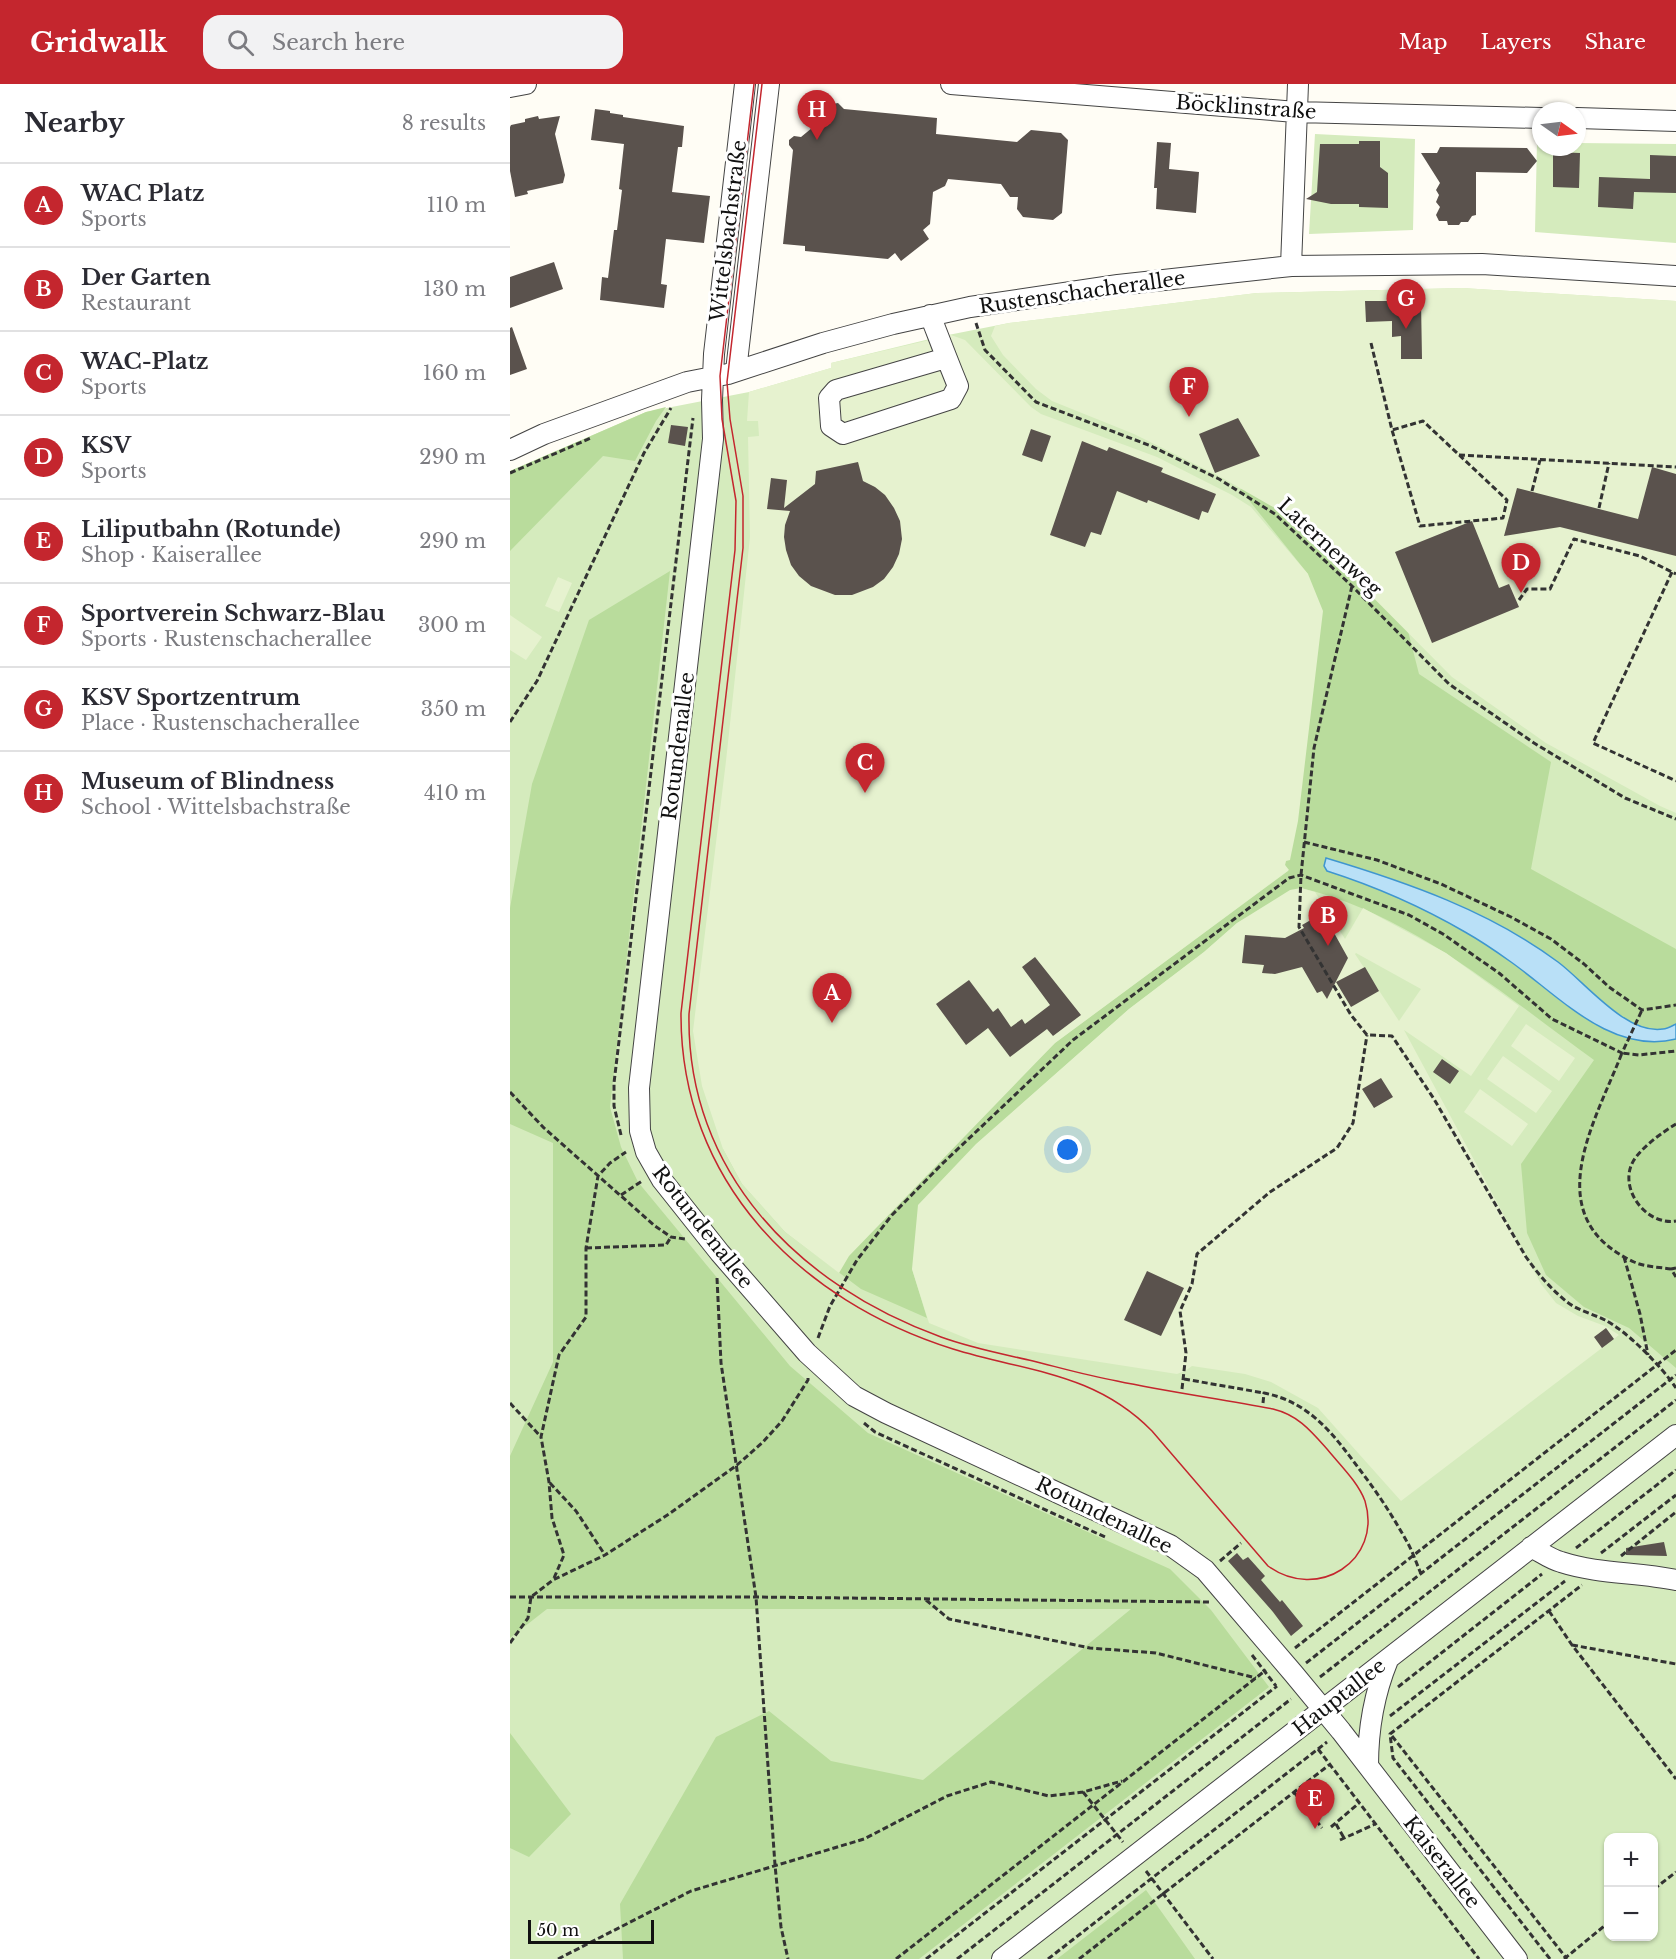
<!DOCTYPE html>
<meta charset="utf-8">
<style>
body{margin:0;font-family:"Libre Baskerville",serif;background:#f2f2f3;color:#2b2b33}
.controls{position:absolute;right:18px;bottom:18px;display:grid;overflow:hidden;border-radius:12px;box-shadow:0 2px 4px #0004}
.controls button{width:54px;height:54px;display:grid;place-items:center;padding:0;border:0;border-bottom:2px solid #e1e1e2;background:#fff;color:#2b2b33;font:30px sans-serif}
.compass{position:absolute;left:1022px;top:18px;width:54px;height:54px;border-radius:50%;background:#fff;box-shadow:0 2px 4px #0004;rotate:104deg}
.scale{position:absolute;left:18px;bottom:15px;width:126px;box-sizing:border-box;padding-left:6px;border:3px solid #111;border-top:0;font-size:16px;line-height:21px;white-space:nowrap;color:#111;-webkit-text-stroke:4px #fff;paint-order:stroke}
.you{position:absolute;left:558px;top:1066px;width:21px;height:21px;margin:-15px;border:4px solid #fff;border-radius:50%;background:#1a73e8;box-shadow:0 0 0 9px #1a73e833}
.badge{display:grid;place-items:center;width:39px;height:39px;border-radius:50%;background:#c4262e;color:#fff;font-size:20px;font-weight:700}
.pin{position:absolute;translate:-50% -50px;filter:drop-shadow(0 2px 3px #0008)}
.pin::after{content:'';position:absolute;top:32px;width:21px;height:18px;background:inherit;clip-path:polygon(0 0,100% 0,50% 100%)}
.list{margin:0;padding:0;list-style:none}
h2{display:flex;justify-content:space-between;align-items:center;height:78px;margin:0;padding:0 24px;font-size:26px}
h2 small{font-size:20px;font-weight:400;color:#7c7c81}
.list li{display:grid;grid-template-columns:39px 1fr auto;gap:18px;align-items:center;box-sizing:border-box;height:84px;padding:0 24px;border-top:2px solid #e1e1e2}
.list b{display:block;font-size:22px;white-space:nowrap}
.list p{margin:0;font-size:20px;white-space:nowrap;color:#7c7c81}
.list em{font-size:20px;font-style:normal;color:#7c7c81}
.icon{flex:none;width:33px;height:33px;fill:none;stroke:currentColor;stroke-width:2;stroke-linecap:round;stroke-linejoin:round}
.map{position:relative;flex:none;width:1166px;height:1875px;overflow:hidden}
header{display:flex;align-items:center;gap:36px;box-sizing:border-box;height:84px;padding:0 30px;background:#c4262e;color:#fff}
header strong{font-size:28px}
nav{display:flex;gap:33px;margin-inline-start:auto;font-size:21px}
.search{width:420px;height:54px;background:#f2f2f3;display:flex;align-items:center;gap:15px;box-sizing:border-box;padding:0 21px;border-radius:18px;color:#7c7c81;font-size:22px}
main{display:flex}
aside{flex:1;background:#fff}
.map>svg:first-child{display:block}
.green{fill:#d5ebbd;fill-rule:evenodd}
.forest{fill:#b9dc9c}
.pitch{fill:#e6f2cf;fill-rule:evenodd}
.water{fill:#b9e0f7;stroke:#3f96cf;stroke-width:1.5}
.building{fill:#5a524d}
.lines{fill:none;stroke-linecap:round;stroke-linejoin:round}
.minor-casing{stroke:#444;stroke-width:22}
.path{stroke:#333;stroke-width:3;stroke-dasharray:6 3;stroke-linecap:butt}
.minor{stroke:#fff;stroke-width:20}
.tram{stroke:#c4262e;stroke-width:1.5}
.labels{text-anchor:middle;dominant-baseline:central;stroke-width:6;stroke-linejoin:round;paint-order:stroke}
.street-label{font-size:20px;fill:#111;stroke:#fff}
</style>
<header>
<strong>Gridwalk</strong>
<div class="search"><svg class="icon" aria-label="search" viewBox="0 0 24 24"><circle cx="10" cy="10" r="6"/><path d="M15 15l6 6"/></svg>Search here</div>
<nav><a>Map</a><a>Layers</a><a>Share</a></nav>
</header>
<main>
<aside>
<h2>Nearby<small>8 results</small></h2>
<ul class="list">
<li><span class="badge">A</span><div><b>WAC Platz</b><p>Sports</p></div><em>110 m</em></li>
<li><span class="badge">B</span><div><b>Der Garten</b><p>Restaurant</p></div><em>130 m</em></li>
<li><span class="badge">C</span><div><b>WAC-Platz</b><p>Sports</p></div><em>160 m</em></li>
<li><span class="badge">D</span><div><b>KSV</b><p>Sports</p></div><em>290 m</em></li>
<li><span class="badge">E</span><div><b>Liliputbahn (Rotunde)</b><p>Shop · Kaiserallee</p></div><em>290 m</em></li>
<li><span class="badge">F</span><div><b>Sportverein Schwarz-Blau</b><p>Sports · Rustenschacherallee</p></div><em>300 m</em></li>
<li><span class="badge">G</span><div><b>KSV Sportzentrum</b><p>Place · Rustenschacherallee</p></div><em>350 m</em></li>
<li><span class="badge">H</span><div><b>Museum of Blindness</b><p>School · Wittelsbachstraße</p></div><em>410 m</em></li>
</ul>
</aside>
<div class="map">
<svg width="1166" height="1875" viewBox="0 0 1166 1875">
<rect width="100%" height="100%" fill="#fffdf5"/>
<path class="green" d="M805,50L905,55L903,146L799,150Z
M1027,58H1031V63H1067V59L1166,60V159L1025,148Z
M952,204L1166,217V1875H0V387L136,328L239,308L321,284V279L428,253L499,239L747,209ZM1098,1754H1144V1852H1098Z"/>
<path class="forest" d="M156,323L146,337L125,377L93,372L0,467V387L136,328Z
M730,405L766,409L878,469L909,590L1041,678L1021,785L1166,865V940C1162,942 1157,945 1153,945C1116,951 1075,898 1048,878C981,827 897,798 816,774L817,787C864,802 912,823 955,848C971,857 987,868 1001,878C1049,913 1101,971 1166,955V1284L1119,1244L1074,1223L1036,1191L1017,1149L1011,1080L1084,976C994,911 901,830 791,804L727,839L694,868L619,925L467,1060L402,1185L417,1234L351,1205L275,1148L232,1100L213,1065L480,1022L545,959L778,787L775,781L798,490Z
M160,487L100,1023L111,1063L128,1098L280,1282L358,1349L660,1485L701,1526L759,1603L409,1875H113L110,1820L206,1653L259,1627L321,1677L413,1696L621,1525H37L0,1554V1372L43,1278V1059L0,1040V824L22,700L79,536Z
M0,1649L61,1730L19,1773L0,1764Z
M636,1806L685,1875H547Z"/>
<path class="pitch" d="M952,204L1166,217V729L1150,722L1036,659L942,593L812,462L770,427L709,392L624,350L542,317L526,305L493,271L481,252L485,242L499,239L747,209Z
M441,251L455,256L521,323L531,330L647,373L722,411L741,423L798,490L813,527L788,737L780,776L776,777L775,781L779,786L545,959L339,1172L329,1189L275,1148L232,1100L213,1065L192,1002L183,947L216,677L240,453L238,353L249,352L248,337H237L239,308L321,284V279Z
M48,493L62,499L49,528L35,522Z
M0,531L32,553L16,576L0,566Z
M791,804L805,808L835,855L853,824L936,869L1009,922L961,992L894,946L1031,1200L1046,1219L1068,1232L1095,1242L1109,1251L891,1417L808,1324L761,1298L735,1290L682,1282L675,1287L667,1290L468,1259L419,1239L402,1185L408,1121L466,1060L619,925L694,868L727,839L780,806ZM846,869L911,905L889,937L845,870Z
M1016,940L1065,974L1049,997L1001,962Z
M993,972L1042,1007L1026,1029L977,995Z
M970,1005L1018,1040L1002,1062L954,1028Z"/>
<path class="water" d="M816,774C896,798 980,827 1048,878C1075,898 1116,951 1153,945C1157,945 1162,942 1166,940V955C1101,971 1049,912 1001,878C987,868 971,857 955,848C912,823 864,802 817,787L814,782Z"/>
<path class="building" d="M328,19L334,25L427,34L426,50L507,58L521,46L551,49L558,56L552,129L543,136L513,133L507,125L508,113H500L491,100L438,95L435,102L423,108L420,140L413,146L419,155L391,177L385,169L378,175L295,167V162L273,160L283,66L279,61V56L284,52L291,53L319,30V25L322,20Z
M85,25L100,27V29L113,31V33L174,42L172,63H168L162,108L200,112L194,159L156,155L151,200L157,201L154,224L90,216L92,193L98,194L104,146H107L112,106L109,105L114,60L81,56Z
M28,32L29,35L50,32L45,50L55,91L53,99L17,107L18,110L5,113L0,87V43L1,41L15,38V35Z
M849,57H870V83L878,89V124L849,123V120H821L796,115L807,108L810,60H849Z
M647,58L661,59L659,85L689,88L686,129L646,125L647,104H644Z
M930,63L1017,64L1027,77L1017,89L966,88V131L962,132L958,138H951L949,141H938L937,137H929L926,131L930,123L926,118L929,111L926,106L930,99L911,69H927Z
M1043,68L1070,69L1069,104L1043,103Z
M1140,71L1166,72V109L1124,108L1123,125L1088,123L1089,93L1140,95Z
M44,178L53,205L0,224V193Z
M855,217H911L912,275H891V252L882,253V237L856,238Z
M2,243L17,285L0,291V244Z
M728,334L750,372L705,389L689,350Z
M161,341L178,343L175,362L158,359Z
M521,345L541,352L532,378L512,371Z
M572,357L597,367L599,363L653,384L651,388L706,410L698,429L692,427L689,436L638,416L637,419L607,407L591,451L581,448L575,463L540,451Z
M348,378L353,397L365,403L375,411L384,424L390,437L392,455L389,470L383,483L374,495L363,503L342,511H325L301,502L289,492L281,481L276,466L274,453L275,441L280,427L257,425L261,394L277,396L274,424L305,400L306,387Z
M1142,383L1166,390V472L1050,443L994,452L1007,404L1128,435Z
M962,437L989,504L999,500L1009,523L922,559L885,468Z
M813,829L838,874L817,915L812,907L807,909L792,883L765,890L752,889L754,881L732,879L735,851L775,854L794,844L792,841Z
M525,873L571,931L543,952L537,945L500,973L478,944L456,961L426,920L459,896L483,928L488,924L501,943L512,935L515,940L540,921L512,883Z
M855,883L869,907L841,923L826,898Z
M932,975L949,987L940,1000L923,988Z
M871,994L883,1013L864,1024L852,1005Z
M637,1187L674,1204L651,1252L614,1236Z
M1096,1244L1104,1255L1092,1264L1084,1253Z
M1154,1458L1157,1472L1116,1471V1464Z
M727,1469L733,1476L738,1473L755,1492L751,1496L770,1518L772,1516L793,1542L781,1552L763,1528L718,1477Z"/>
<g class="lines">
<defs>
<path id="minor" d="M235,0L204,270L202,316L203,355L129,1004L130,1047L136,1068L152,1096L210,1169L297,1269L344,1312L376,1329L660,1461L695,1486L783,1589L831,1647L1007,1875
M441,0L786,28L1031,34
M0,3L16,0
M1067,34L1166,37
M781,182L788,0
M420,231C429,254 438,278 448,302L441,315L333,350L321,342L319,314L326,306L436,274
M226,287L259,0
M0,366L34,350L177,298L218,290L313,259L383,240L460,223L608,201L781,182L972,180L1166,192
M1021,1463C1031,1468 1040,1475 1051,1478C1088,1490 1128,1488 1166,1496
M858,1682C858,1645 864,1610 878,1576
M492,1875L1166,1351"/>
</defs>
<use href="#minor" class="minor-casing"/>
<path class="path" d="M466,239L475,266L526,318L641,362L709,395L765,430L842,502L939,600L1024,659L1115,714L1166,735
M861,259L882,346L910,442L993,434L997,416L913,337L882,346
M949,371L1166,383
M0,389L81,354
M1022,407L1030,376
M1089,424L1099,379
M1162,488L1083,659L1166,697
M842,502L804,664L791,791L789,843L841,931L857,951L882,952L924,1015L1016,1173C1028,1190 1041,1205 1057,1218C1069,1227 1083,1230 1095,1236C1118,1248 1152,1283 1166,1304
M1009,516L1017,505H1040L1064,455L1130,472L1166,490
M0,638L27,597L134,369L161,324
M794,758L867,776L931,800L1001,833L1041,855L1074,880L1099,903L1132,926L1166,921
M0,1008L34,1044L145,1142L161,1153L175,1155
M1166,1040C1153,1048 1136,1060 1126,1073C1105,1100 1134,1142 1166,1137
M111,1051L104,1022V999L183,334
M111,1111L132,1097
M76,1164L156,1161L161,1153
M1114,1173L1130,1230L1138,1271
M1166,1184L1161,1185L1166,1193
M1161,1185C1149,1183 1135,1183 1124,1178C1027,1133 1084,1040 1112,969L1129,971L1166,967
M207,1194L211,1279L246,1513L265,1781L271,1843L278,1875
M308,1254L320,1222L347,1176L382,1131L432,1080L563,956L779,794L791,791L899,831L933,850L989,889L1042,935L1112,969L1132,926
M674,1295L754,1309
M672,1305L676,1269L670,1227L682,1200L687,1170L760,1108L827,1064L843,1039L857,951
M0,1319L31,1353
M753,1319L754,1309C800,1318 824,1351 850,1386C867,1408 882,1431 896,1456C902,1466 906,1478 911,1490
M354,1339L365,1348L595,1453
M40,1399L66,1427L95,1471
M1066,1464L1166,1386
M1091,1469L1166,1411
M1111,1472L1166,1428
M710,1477L731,1459
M44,1494L54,1471L42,1434L39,1398L31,1353L49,1271L76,1233V1164L88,1092L100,1079L116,1068
M0,1513H246L699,1518
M416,1516L439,1535L580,1564L646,1569L746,1594
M1039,1527L1062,1561L1166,1695
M0,1559L18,1534L21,1513L43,1496L95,1471L159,1430L227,1381L253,1358L272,1337L298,1296V1293
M1062,1561L1166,1580
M785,1564L1166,1266
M742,1571L766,1602
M796,1579L1166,1291
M810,1593L1166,1316
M888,1603L1032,1490
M880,1632L1055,1497
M882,1652L1057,1875
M808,1665L969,1875
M573,1708L613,1758
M784,1708L812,1744
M826,1740L834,1754
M821,1743L849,1719
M830,1756L865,1740
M636,1787L703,1875
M1144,1805L1166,1788
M48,1875L181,1807L354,1755L437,1712L481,1698L539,1712L573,1708L612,1697
M386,1875L756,1586
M416,1875L767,1602
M447,1875L781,1615
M538,1875L817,1658
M569,1875L819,1681
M1040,1875L883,1674L880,1650L1072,1501
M1054,1875L1098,1839"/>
<use href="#minor" class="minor"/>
<path class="tram" d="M244,0L210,292L212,335L226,417L225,466L171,929C170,1097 290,1217 443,1265C517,1288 584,1288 642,1347L758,1482C807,1518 873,1477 855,1417C848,1398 830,1381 817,1365C801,1347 788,1331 763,1325C711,1315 659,1308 607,1297C579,1292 551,1284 523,1277C493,1270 461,1264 431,1253C289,1202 176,1088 179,930L233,464V412L220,335L217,298L252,0"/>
</g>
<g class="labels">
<g class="street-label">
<text transform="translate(736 23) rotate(4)">Böcklinstraße</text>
<text transform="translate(218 147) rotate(-83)">Wittelsbachstraße</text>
<text transform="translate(572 208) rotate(-8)">Rustenschacherallee</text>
<text transform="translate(820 463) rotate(43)">Laternenweg</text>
<text transform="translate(168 662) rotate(-83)">Rotundenallee</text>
<text transform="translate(193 1143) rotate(52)">Rotundenallee</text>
<text transform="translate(594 1431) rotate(26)">Rotundenallee</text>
<text transform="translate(829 1613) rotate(-38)">Hauptallee</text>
<text transform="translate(932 1778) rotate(52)">Kaiserallee</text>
</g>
</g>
</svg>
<div class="controls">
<button>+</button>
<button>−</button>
</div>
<svg class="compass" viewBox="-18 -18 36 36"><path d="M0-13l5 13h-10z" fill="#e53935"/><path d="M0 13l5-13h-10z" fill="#7c7c81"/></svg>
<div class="scale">50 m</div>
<div class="you"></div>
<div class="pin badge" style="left:322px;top:939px">A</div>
<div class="pin badge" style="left:818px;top:862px">B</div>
<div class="pin badge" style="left:355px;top:709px">C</div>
<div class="pin badge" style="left:1011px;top:509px">D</div>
<div class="pin badge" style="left:805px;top:1745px">E</div>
<div class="pin badge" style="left:679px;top:333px">F</div>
<div class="pin badge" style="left:896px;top:245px">G</div>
<div class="pin badge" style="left:307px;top:56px">H</div>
</div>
</main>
